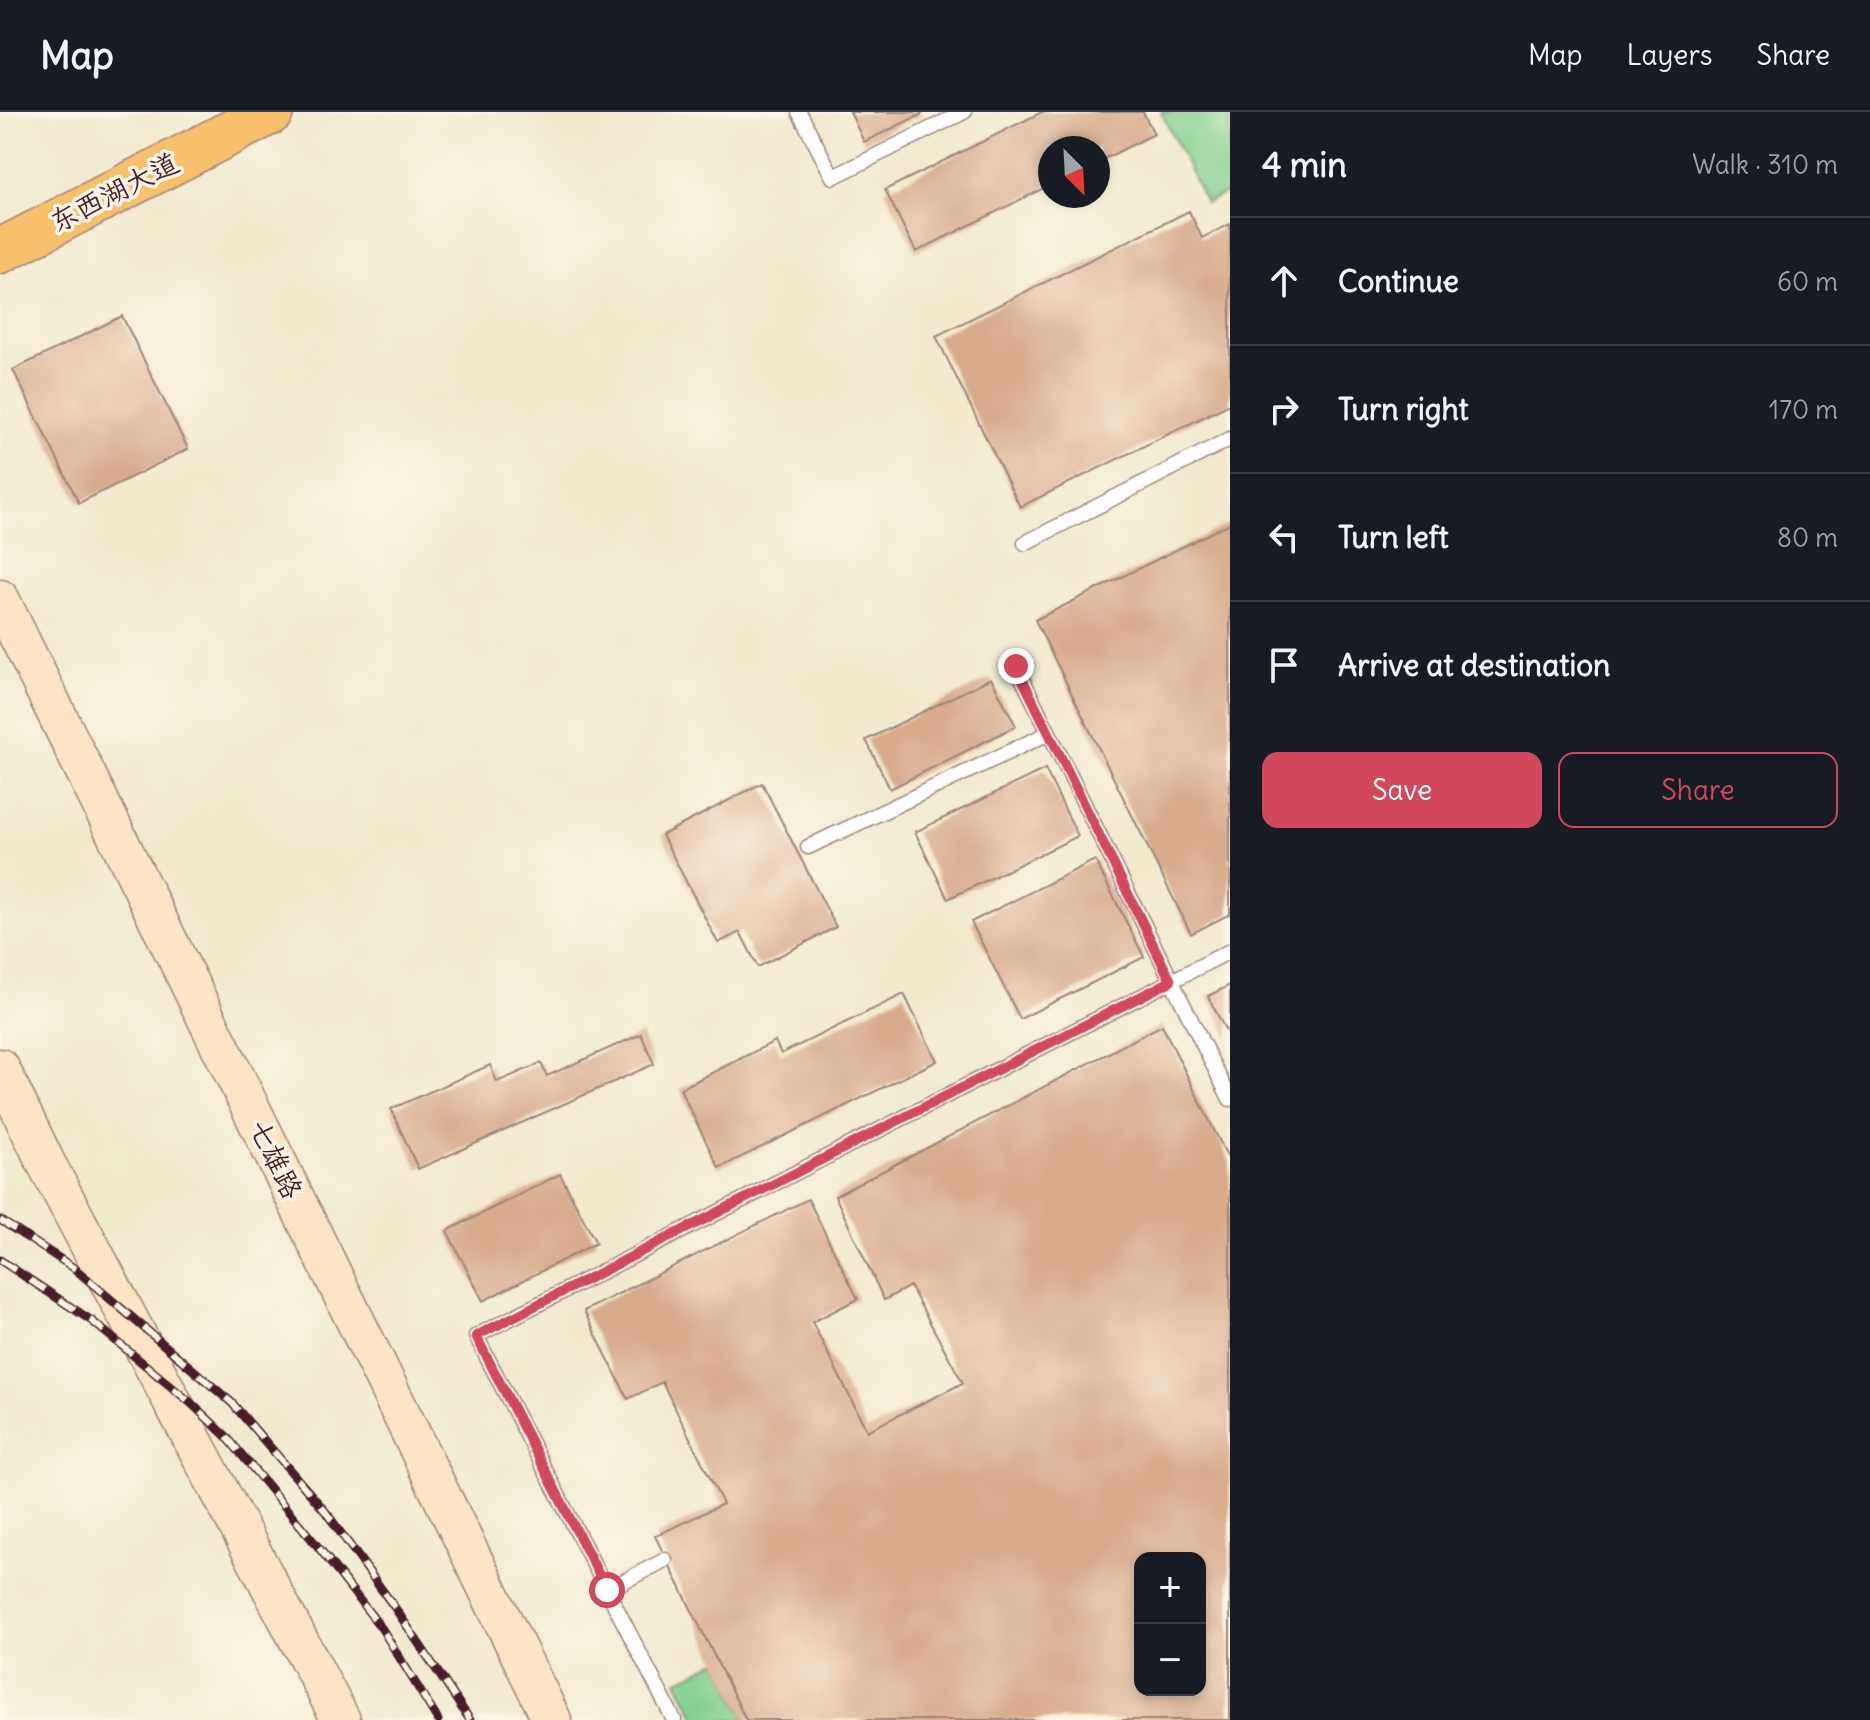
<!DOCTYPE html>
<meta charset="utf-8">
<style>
body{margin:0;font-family:Delius,"LXGW WenKai TC",sans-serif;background:#242831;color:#f1f3f6}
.controls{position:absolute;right:24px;bottom:24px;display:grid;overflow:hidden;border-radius:16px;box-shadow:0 4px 12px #0003}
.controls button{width:72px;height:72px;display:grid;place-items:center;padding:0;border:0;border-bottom:2px solid #363941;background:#171b24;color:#f1f3f6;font:40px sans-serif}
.compass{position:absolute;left:1038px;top:24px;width:72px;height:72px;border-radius:50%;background:#171b24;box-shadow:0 4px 12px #0003;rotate:156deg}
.stop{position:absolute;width:24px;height:24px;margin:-18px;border:6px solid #d1495b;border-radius:50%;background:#fff}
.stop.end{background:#d1495b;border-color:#fff;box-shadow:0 2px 8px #0008}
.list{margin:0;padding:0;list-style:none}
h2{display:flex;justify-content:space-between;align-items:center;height:104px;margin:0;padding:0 32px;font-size:34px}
h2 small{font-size:26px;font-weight:400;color:#9ea1a6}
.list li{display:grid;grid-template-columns:52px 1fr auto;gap:24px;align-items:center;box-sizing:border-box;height:128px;padding:0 32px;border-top:2px solid #363941}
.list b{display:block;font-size:30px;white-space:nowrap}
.list em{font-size:26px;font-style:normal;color:#9ea1a6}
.actions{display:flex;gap:16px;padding:24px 32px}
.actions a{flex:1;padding:18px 0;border:2px solid #d1495b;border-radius:16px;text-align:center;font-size:28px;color:#d1495b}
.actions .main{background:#d1495b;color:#fff}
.icon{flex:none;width:44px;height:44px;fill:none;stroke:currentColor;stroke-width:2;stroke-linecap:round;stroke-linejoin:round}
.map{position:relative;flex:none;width:1230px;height:1608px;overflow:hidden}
header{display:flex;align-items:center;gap:48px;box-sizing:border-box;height:112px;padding:0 40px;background:#171b24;border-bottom:2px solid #363941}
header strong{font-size:38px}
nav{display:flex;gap:44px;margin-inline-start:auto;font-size:28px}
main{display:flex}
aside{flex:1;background:#171b24}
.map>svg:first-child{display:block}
.green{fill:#7fcf90;stroke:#64775e;stroke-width:2}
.building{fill:#d8ab8b;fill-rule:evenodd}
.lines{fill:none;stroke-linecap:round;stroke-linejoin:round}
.lane-casing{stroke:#9e847d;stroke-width:17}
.secondary-casing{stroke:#9e847d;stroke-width:41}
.highway-casing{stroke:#9e847d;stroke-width:47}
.lane{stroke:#fff;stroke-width:14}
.secondary{stroke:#fce5c4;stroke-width:38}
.highway{stroke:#f8bf6c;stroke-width:44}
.rail-casing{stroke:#4a1f2b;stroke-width:9}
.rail{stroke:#fcf5e5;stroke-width:6;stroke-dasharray:18;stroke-linecap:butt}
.route{stroke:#d1495b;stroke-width:10}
.labels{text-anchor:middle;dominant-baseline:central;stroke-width:7;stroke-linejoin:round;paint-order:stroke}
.street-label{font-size:28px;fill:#4a1f2b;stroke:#fcf5e5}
</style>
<header>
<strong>Map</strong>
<nav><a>Map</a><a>Layers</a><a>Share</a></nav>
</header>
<main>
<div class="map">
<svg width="1230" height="1608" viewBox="0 0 1230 1608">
<rect width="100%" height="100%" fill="#fcf5e5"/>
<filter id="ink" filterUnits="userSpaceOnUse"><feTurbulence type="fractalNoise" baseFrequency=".0125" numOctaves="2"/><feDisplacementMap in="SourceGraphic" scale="16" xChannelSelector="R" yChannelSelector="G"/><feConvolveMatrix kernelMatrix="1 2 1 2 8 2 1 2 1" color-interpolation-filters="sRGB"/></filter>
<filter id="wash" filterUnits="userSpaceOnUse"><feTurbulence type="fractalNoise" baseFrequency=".006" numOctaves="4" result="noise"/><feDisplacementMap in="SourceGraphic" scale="32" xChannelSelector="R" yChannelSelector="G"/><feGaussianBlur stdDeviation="1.8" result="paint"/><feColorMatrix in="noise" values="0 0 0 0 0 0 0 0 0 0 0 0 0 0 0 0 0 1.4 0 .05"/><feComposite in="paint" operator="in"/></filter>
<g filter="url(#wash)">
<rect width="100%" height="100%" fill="#f1eacf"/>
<path class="green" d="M1161,0H1230V79L1206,91Z
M717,1549L746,1608H697L677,1569Z"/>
<g id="blocks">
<path class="building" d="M850,0H920L922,2L864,30Z
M1042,0H1143L1154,22L1098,50V36H1050V73L916,140L885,78Z
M1189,99L1202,126L1230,112V292L1020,395L936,224Z
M122,204L188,337L79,391L13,258Z
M1230,411V802L1191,822L1035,508Z
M991,566L1016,614L890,677L866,628Z
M1045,657L1078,724L948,787L915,720Z
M762,671L836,815L758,855L740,820L718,831L662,723Z
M1095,748L1144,845L1020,907L971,810Z
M1230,873V927L1208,884Z
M904,882L937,949L719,1056L680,977L775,929L781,942Z
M1162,913L1230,1050V1608H746L655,1424L723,1392L662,1270L628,1287L584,1199L808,1087L858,1187L812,1210L867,1319L963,1271L910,1174L884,1188L835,1084ZM1140,1446H1200V1578H1140Z
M641,922L654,952L418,1057L391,997L490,953L497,970L541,951L547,964Z
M560,1062L596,1131L483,1189L447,1119Z"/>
</g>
</g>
<g filter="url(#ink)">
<use href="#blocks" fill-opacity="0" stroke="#9e847d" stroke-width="2"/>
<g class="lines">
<defs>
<path id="lane" d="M799,0L833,65L964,0
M1025,431L1230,327
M1016,554L1230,987
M808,735L1049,621
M607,1478L665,1448
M674,1608L476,1224L1230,839"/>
<path id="secondary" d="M0,487L552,1608
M0,956L45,1049L341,1608"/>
<path id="highway" d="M0,139L271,0"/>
</defs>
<use href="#lane" class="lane-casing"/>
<use href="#secondary" class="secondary-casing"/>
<use href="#highway" class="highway-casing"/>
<use href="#lane" class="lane"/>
<use href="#secondary" class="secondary"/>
<use href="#highway" class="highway"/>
<defs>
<path id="rail" d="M0,1108L74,1156L232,1291L325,1399L395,1496L470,1608
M0,1148L92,1209L191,1291L227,1325L319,1436L382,1517L438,1608"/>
</defs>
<use href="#rail" class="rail-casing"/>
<use href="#rail" class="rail"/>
</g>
</g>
<g class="lines" filter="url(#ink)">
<path class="route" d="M607,1478L476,1224L1171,869L1016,554"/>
</g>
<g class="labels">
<g class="street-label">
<text transform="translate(114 80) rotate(-27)">东西湖大道</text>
<text transform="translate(276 1047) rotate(64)">七雄路</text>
</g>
</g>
</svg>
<div class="controls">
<button>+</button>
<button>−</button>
</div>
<svg class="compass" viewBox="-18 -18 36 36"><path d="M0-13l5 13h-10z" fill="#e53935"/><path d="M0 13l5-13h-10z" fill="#9ea1a6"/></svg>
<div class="stop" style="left:607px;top:1478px"></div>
<div class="stop end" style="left:1016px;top:554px"></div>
</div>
<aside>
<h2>4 min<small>Walk · 310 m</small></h2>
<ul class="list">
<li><svg class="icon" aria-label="ahead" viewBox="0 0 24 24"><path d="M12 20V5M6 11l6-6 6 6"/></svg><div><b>Continue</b></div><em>60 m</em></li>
<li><svg class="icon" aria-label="right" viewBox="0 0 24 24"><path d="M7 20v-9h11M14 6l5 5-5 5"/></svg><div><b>Turn right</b></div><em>170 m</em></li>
<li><svg class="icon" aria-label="left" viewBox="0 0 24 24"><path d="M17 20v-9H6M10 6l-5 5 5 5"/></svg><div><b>Turn left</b></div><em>80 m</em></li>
<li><svg class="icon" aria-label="arrive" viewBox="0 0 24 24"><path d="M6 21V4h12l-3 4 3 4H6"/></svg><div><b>Arrive at destination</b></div></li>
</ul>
<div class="actions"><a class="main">Save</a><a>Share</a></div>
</aside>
</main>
